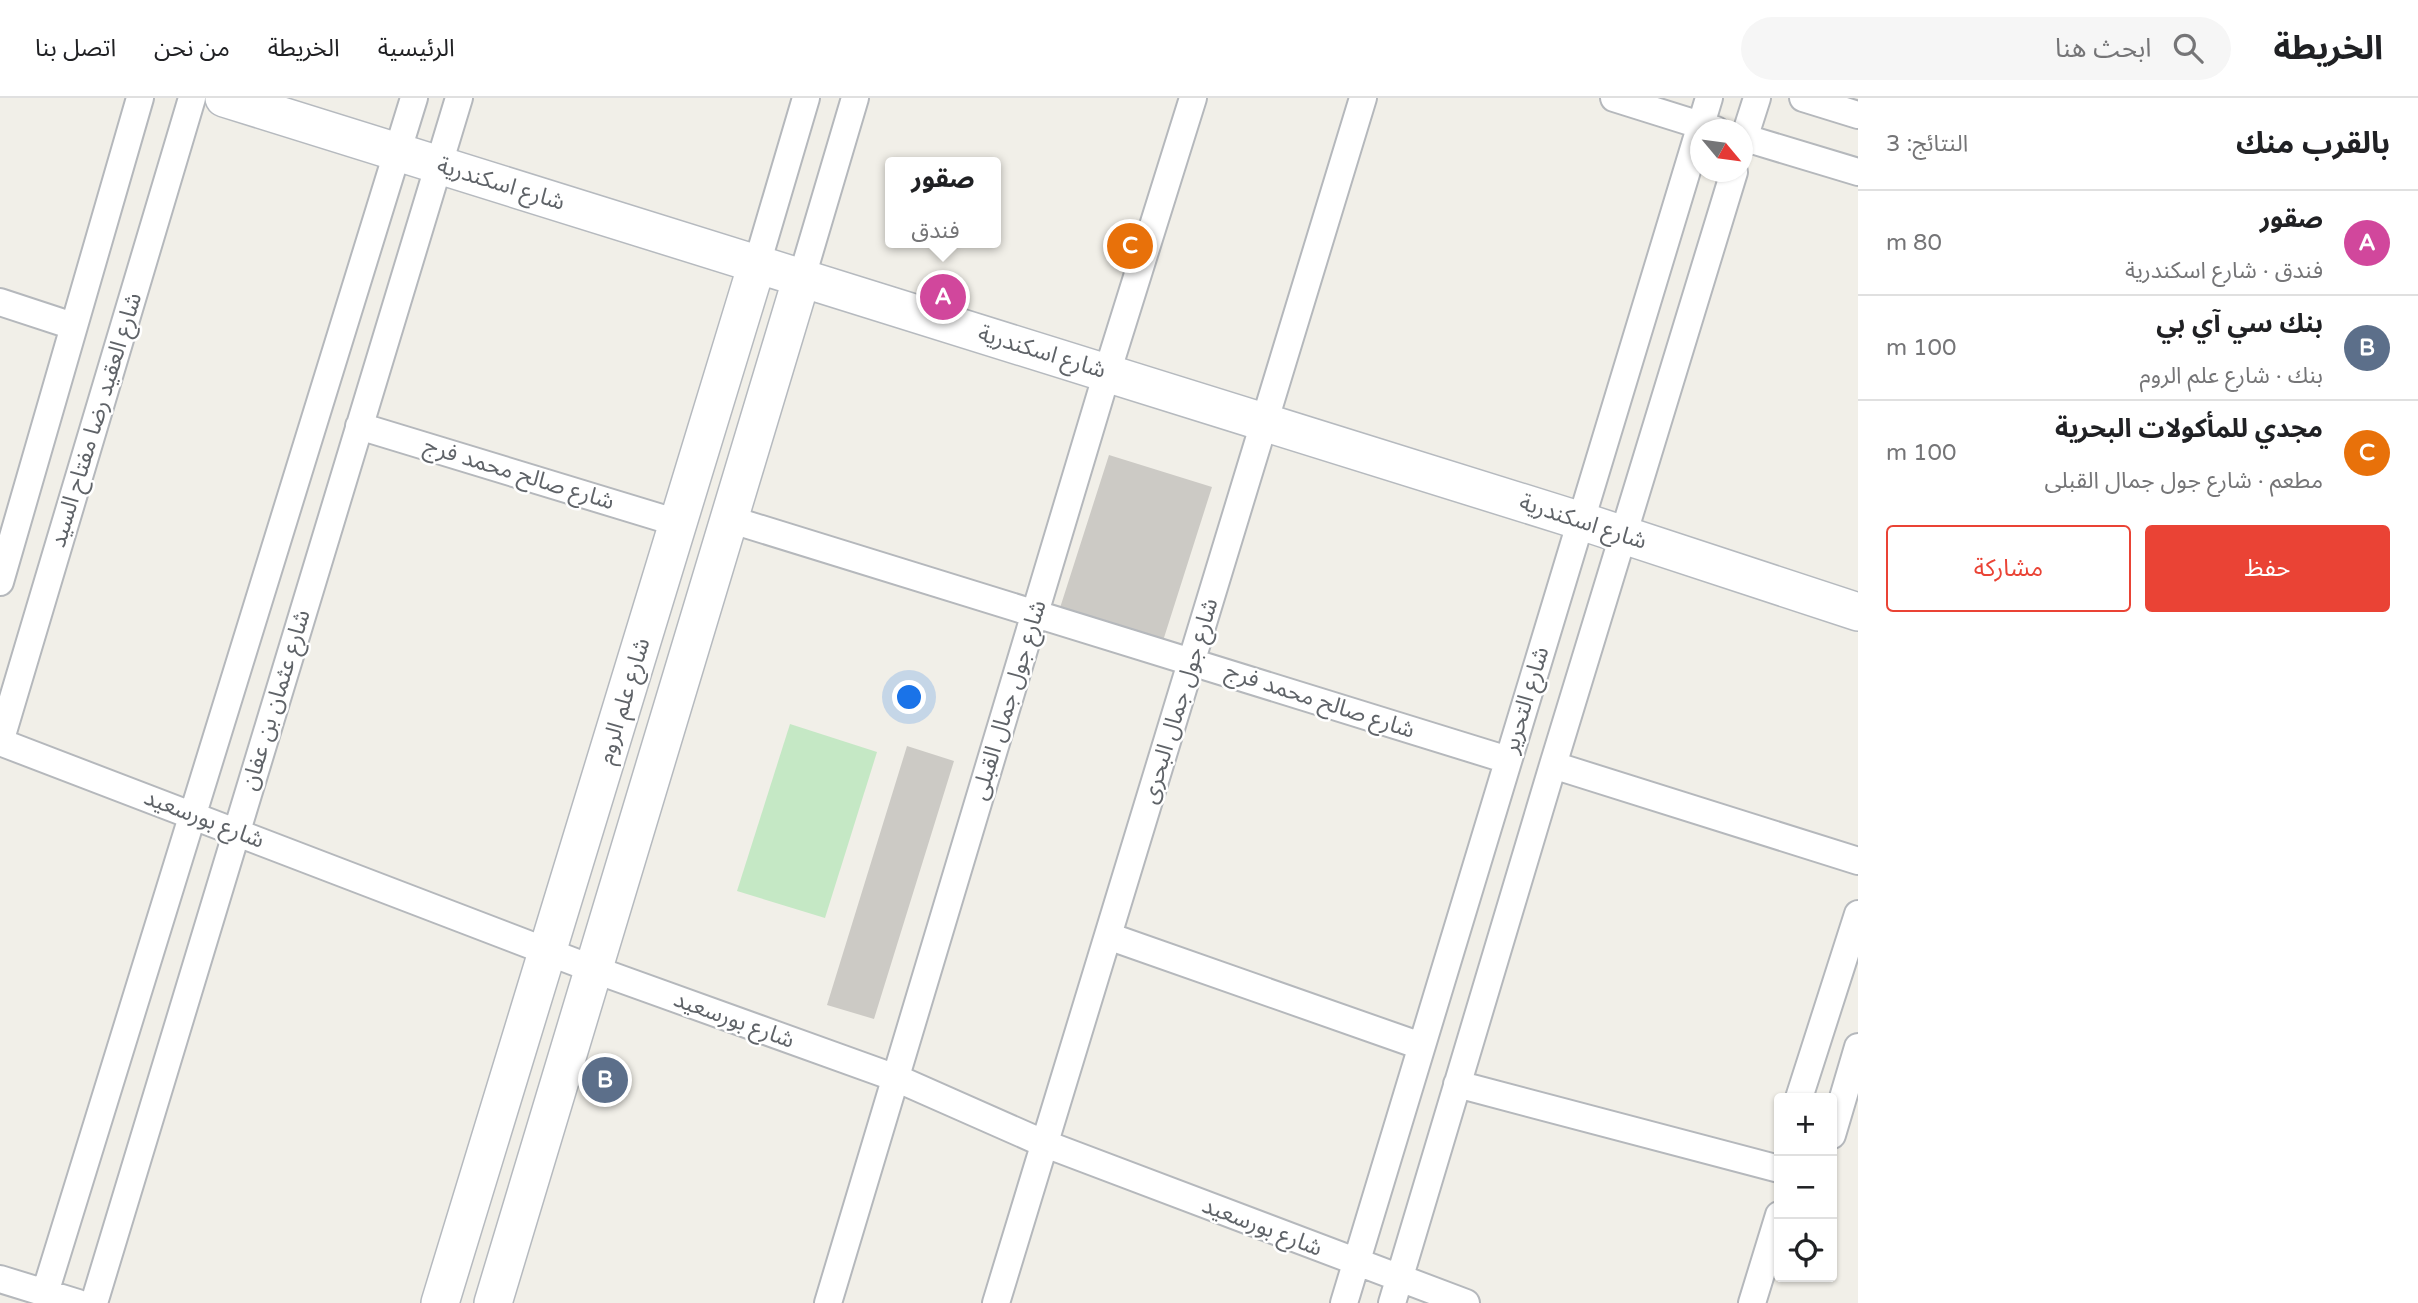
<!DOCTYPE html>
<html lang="ar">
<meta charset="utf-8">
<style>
body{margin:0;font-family:"Varela Round","Noto Sans Arabic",sans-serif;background:#f6f6f6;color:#202124;direction:rtl}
.controls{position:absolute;right:21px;bottom:21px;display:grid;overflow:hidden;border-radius:7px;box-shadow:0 2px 5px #0004}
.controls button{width:63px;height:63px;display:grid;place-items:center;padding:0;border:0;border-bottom:2px solid #e0e0e0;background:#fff;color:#202124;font:35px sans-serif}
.compass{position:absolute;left:1690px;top:21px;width:63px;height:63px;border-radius:50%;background:#fff;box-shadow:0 2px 5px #0004;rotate:119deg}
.you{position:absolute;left:910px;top:600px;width:24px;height:24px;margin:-18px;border:5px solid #fff;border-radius:50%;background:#1a73e8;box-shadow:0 0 0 10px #1a73e833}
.badge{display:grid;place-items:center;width:46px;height:46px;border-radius:50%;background:#ea4335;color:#fff;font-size:23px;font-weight:700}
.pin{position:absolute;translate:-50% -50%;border:4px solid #fff;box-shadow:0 2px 7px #0006}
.popup{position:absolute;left:885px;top:59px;width:116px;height:91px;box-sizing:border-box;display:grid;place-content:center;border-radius:7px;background:#fff;filter:drop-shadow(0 2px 5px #0005);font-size:23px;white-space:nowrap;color:#757577}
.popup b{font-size:26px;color:#202124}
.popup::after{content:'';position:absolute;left:50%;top:100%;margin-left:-14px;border:14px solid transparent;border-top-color:#fff}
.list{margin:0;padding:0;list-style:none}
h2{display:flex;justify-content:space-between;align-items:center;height:91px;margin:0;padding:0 28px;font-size:30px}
h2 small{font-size:23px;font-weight:400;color:#757577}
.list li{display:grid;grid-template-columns:46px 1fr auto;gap:21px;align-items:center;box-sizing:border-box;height:105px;padding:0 28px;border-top:2px solid #e0e0e0}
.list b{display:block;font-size:26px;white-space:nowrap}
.list p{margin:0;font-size:23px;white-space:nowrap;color:#757577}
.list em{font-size:23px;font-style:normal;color:#757577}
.actions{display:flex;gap:14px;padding:21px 28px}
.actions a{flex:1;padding:16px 0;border:2px solid #ea4335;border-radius:7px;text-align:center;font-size:24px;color:#ea4335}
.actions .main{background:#ea4335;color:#fff}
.icon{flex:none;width:38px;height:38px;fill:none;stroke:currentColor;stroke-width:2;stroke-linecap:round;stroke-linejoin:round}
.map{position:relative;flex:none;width:1858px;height:1205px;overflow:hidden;direction:ltr}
header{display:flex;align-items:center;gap:42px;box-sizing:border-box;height:98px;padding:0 35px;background:#fff;border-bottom:2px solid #e0e0e0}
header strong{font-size:33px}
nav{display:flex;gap:38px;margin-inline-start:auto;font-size:24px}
.search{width:490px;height:63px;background:#f6f6f6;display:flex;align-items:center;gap:18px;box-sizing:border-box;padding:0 24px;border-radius:38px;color:#757577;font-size:26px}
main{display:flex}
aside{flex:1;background:#fff}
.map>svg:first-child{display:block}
.green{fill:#c5e8c5}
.building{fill:#cccac5}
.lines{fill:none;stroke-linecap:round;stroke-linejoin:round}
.street-casing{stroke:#b5b8bc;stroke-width:30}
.secondary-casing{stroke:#b6babf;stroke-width:40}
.street{stroke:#fff;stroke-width:26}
.secondary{stroke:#fff;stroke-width:37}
.labels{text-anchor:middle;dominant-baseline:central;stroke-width:5;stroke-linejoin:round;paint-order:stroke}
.street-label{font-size:23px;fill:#5f6368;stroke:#fff}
</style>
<header>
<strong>الخريطة</strong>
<div class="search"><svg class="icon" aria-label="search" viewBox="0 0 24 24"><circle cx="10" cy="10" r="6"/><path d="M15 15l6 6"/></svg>ابحث هنا</div>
<nav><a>الرئيسية</a><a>الخريطة</a><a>من نحن</a><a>اتصل بنا</a></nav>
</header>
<main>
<aside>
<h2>بالقرب منك<small>النتائج: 3</small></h2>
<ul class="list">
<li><span class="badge" style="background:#d1479c">A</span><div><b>صقور</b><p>فندق · شارع اسكندرية</p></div><em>80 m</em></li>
<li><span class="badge" style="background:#5c6f8a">B</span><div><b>بنك سي آي بي</b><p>بنك · شارع علم الروم</p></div><em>100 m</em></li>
<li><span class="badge" style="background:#e8710a">C</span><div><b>مجدي للمأكولات البحرية</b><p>مطعم · شارع جول جمال القبلى</p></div><em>100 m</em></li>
</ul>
<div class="actions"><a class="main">حفظ</a><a>مشاركة</a></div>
</aside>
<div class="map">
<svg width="1858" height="1205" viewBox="0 0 1858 1205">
<rect width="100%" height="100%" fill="#f1efe8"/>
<path class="green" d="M790,626L877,654L825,820L737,793Z"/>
<path class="building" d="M1109,357L1212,389L1162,546L1059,513Z
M907,648L954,663L874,921L827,907Z"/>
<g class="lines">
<defs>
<path id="street" d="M1614,0L1716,32
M1803,0L1858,17
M1742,39L1858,74
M1742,47L1757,0
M757,166L806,0
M802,179L855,0
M0,204L73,228
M359,328L678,425
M729,421L1508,662
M0,484L140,0
M0,644L593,871L896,980L1043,1045L1466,1205
M0,644L192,0
M1553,667L1858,763
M1108,838L1421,948
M1457,986L1779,1071
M1799,1000L1858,816
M1832,1037L1858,949
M0,1181L78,1205
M45,1195L414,0
M94,1205L459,0
M828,1205L1107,275L1193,0
M996,1205L1363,0
M1344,1205L1709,0
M1392,1205L1553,667L1734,74
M1752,1205L1779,1117"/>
<path id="secondary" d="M224,0L1581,423L1858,514
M440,1205L757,166
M493,1205L802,179"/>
</defs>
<use href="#street" class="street-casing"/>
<use href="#secondary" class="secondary-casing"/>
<use href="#street" class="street"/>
<use href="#secondary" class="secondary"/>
</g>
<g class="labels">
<g class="street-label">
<text transform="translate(501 86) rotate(17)">شارع اسكندرية</text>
<text transform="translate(1042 254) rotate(17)">شارع اسكندرية</text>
<text transform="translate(96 322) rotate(-73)">شارع العقيد رضا مفتاح السيد</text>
<text transform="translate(519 376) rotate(17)">شارع صالح محمد فرج</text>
<text transform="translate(1583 424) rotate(18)">شارع اسكندرية</text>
<text transform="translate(276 602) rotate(-73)">شارع عثمان بن عفان</text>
<text transform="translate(1009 602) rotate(-73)">شارع جول جمال القبلى</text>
<text transform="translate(1526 602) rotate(-73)">شارع التحرير</text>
<text transform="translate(624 603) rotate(-73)">شارع علم الروم</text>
<text transform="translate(1180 603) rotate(-73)">شارع جول جمال البحرى</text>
<text transform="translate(1320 603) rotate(18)">شارع صالح محمد فرج</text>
<text transform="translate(204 721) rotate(21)">شارع بورسعيد</text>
<text transform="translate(734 922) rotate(20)">شارع بورسعيد</text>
<text transform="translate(1262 1129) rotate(21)">شارع بورسعيد</text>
</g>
</g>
</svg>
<div class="controls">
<button>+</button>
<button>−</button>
<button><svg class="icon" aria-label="locate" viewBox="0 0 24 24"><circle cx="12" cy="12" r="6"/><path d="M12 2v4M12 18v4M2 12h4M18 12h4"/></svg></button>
</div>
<svg class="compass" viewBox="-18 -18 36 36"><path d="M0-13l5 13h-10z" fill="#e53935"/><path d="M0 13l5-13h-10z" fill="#757577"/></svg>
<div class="you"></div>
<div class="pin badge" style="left:943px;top:199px;background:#d1479c">A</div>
<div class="popup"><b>صقور</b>فندق</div>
<div class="pin badge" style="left:605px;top:982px;background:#5c6f8a">B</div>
<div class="pin badge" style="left:1130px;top:148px;background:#e8710a">C</div>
</div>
</main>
